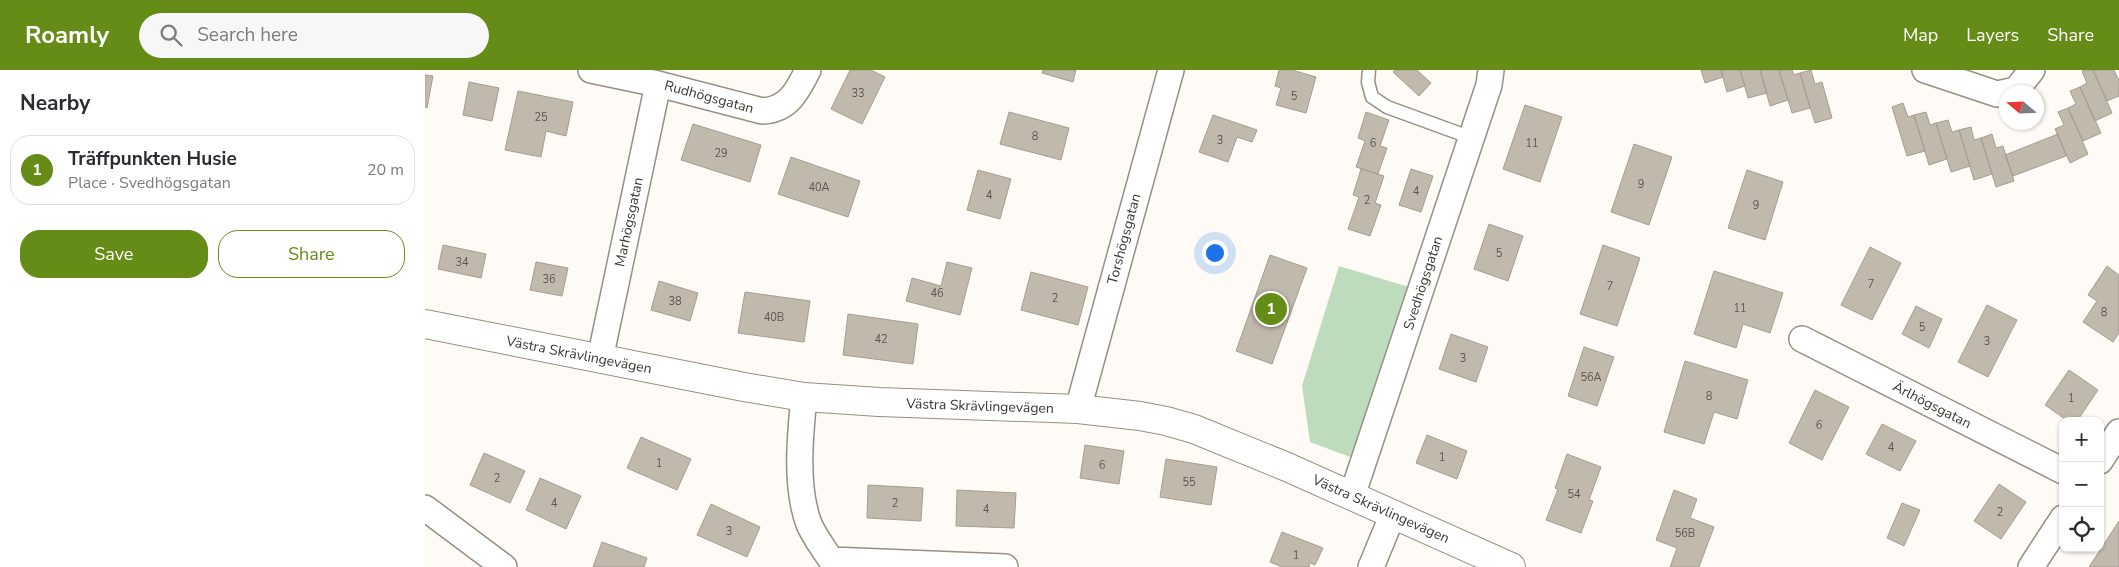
<!DOCTYPE html>
<meta charset="utf-8">
<style>
body{margin:0;font-family:"Nunito Sans",sans-serif;background:#f7f7f7;color:#2b2b33}
.controls{position:absolute;right:15px;bottom:15px;display:grid;overflow:hidden;border-radius:10px;box-shadow:0 1px 4px #0004}
.controls button{width:45px;height:45px;display:grid;place-items:center;padding:0;border:0;border-bottom:1px solid #e1e1e2;background:#fff;color:#2b2b33;font:25px sans-serif}
.compass{position:absolute;left:1574px;top:15px;width:45px;height:45px;border-radius:50%;background:#fff;box-shadow:0 1px 4px #0004;rotate:289deg}
.you{position:absolute;left:789px;top:182px;width:18px;height:18px;margin:-12px;border:4px solid #fff;border-radius:50%;background:#1a73e8;box-shadow:0 0 0 8px #1a73e833}
.badge{display:grid;place-items:center;width:32px;height:32px;border-radius:50%;background:#658c17;color:#fff;font-size:16px;font-weight:700}
.pin{position:absolute;translate:-50% -50%;border:2px solid #fff;box-shadow:0 1px 5px #0006}
.list{margin:0;padding:0;list-style:none}
h2{display:flex;justify-content:space-between;align-items:center;height:65px;margin:0;padding:0 20px;font-size:21px}
h2 small{font-size:16px;font-weight:400;color:#7c7c81}
.list li{display:grid;grid-template-columns:32px 1fr auto;gap:15px;align-items:center;box-sizing:border-box;height:70px;margin:0 10px 10px;padding:0 10px;border:1px solid #e1e1e2;border-radius:20px}
.list b{display:block;font-size:19px;white-space:nowrap}
.list p{margin:0;font-size:16px;white-space:nowrap;color:#7c7c81}
.list em{font-size:16px;font-style:normal;color:#7c7c81}
.actions{display:flex;gap:10px;padding:15px 20px}
.actions a{flex:1;padding:11px 0;border:1px solid #658c17;border-radius:20px;text-align:center;font-size:18px;color:#658c17}
.actions .main{background:#658c17;color:#fff}
.icon{flex:none;width:28px;height:28px;fill:none;stroke:currentColor;stroke-width:2;stroke-linecap:round;stroke-linejoin:round}
.map{position:relative;flex:none;width:1694px;height:497px;overflow:hidden}
header{display:flex;align-items:center;gap:30px;box-sizing:border-box;height:70px;padding:0 25px;background:#658c17;color:#fff}
header strong{font-size:24px}
nav{display:flex;gap:28px;margin-inline-start:auto;font-size:18px}
.search{width:350px;height:45px;background:#f7f7f7;display:flex;align-items:center;gap:12px;box-sizing:border-box;padding:0 18px;border-radius:28px;color:#7c7c81;font-size:19px}
main{display:flex}
aside{flex:1;background:#fff}
.map>svg:first-child{display:block}
.green{fill:#bfdbbe}
.building{fill:#c2b9ad;stroke:#a69d92}
.lines{fill:none;stroke-linecap:round;stroke-linejoin:round}
.lane-casing{stroke:#988f84;stroke-width:15}
.street-casing{stroke:#988f84;stroke-width:28}
.secondary-casing{stroke:#988f84;stroke-width:30}
.lane{stroke:#fff;stroke-width:12}
.street{stroke:#fff;stroke-width:25}
.secondary{stroke:#fff;stroke-width:28}
.labels{text-anchor:middle;dominant-baseline:central;stroke-width:4;stroke-linejoin:round;paint-order:stroke}
.number-label{font-size:11px;fill:#5c5851}
.street-label{font-size:14px;fill:#3a3732;stroke:#fff}
</style>
<header>
<strong>Roamly</strong>
<div class="search"><svg class="icon" aria-label="search" viewBox="0 0 24 24"><circle cx="10" cy="10" r="6"/><path d="M15 15l6 6"/></svg>Search here</div>
<nav><a>Map</a><a>Layers</a><a>Share</a></nav>
</header>
<main>
<aside>
<h2>Nearby<small></small></h2>
<ul class="list">
<li><span class="badge">1</span><div><b>Träffpunkten Husie</b><p>Place · Svedhögsgatan</p></div><em>20 m</em></li>
</ul>
<div class="actions"><a class="main">Save</a><a>Share</a></div>
</aside>
<div class="map">
<svg width="1694" height="497" viewBox="0 0 1694 497">
<rect width="100%" height="100%" fill="#fefaf5"/>
<path class="green" d="M914,196L984,217L934,379L925,387L885,372L877,316Z"/>
<path class="building" d="M425,0H446L460,7L437,54L406,39Z
M618,0H651L648,12L617,3Z
M854,0H867L891,7L881,43L851,35L856,18L850,16Z
M970,0H992L1006,13L994,26L968,2Z
M1276,0H1296L1298,7L1280,13Z
M1296,0H1315L1320,16L1302,22Z
M1315,0H1335L1342,23L1323,28Z
M1335,0H1354L1363,30L1345,36Z
M1354,0H1367L1369,5L1375,3L1385,38L1367,43Z
M1386,0L1390,14L1397,12L1407,48L1390,53L1375,3Z
M1660,0H1668L1687,43L1670,51L1655,17L1662,13L1657,1Z
M1668,0H1689L1694,11V26L1682,31Z
M0,5L8,6L2,38L0,37Z
M44,12L74,18L67,51L38,45Z
M1655,17L1676,63L1658,71L1643,38L1651,34L1645,21Z
M93,21L148,32L141,66L121,61L116,87L80,80Z
M1478,33L1483,47L1489,45L1500,81L1482,86L1467,37Z
M1100,35L1137,47L1115,112L1078,99Z
M1643,38L1663,84L1645,93L1630,59L1639,55L1633,42Z
M584,42L644,58L636,90L575,74Z
M941,42L964,50L955,76L962,78L953,104L931,97L940,71L933,68Z
M1501,42L1505,55L1511,53L1522,89L1504,95L1489,45Z
M788,45L832,60L827,72L812,67L803,92L774,82Z
M1523,50L1527,62L1534,60L1545,96L1526,102L1511,53Z
M268,54L336,75L325,112L256,90Z
M1546,57L1549,70L1556,68L1567,104L1549,110L1534,60Z
M1567,64L1571,78L1578,76L1589,111L1571,117L1556,68Z
M1633,64L1641,86L1588,106L1580,85Z
M1209,74L1247,87L1224,155L1186,142Z
M366,87L435,111L423,147L353,124Z
M936,99L959,106L950,133L956,135L945,166L923,159L934,127L928,125Z
M986,99L1008,106L996,142L974,135Z
M553,100L586,109L575,149L542,140Z
M1322,100L1358,112L1340,170L1303,158Z
M1064,154L1098,166L1083,211L1049,199Z
M18,175L61,184L56,208L13,199Z
M1178,175L1215,188L1192,256L1155,244Z
M1445,177L1476,193L1447,250L1416,235Z
M845,185L882,198L847,294L811,281Z
M111,192L143,198L137,226L105,220Z
M522,192L547,198L535,245L481,231L487,208L516,216Z
M1682,196L1694,205V263L1688,272L1658,252L1672,231L1663,225Z
M1289,201L1358,223L1345,263L1318,254L1311,278L1269,264Z
M606,202L663,217L653,255L596,240Z
M234,211L273,223L265,251L226,240Z
M320,222L385,231L379,272L313,263Z
M1562,235L1592,250L1563,307L1533,292Z
M1491,236L1517,249L1504,278L1477,264Z
M423,244L493,254L488,294L418,285Z
M1026,264L1063,277L1051,312L1014,299Z
M1159,277L1189,287L1172,336L1143,326Z
M1260,291L1323,310L1312,349L1289,342L1279,374L1239,362Z
M1644,300L1673,320L1652,351H1643L1620,335Z
M1390,320L1424,337L1397,390L1364,373Z
M1457,354L1491,371L1475,401L1441,384Z
M1002,365L1042,381L1032,409L991,393Z
M216,367L266,389L252,420L202,398Z
M660,375L699,381L694,414L655,408Z
M59,383L100,401L85,433L45,415Z
M1142,384L1176,397L1164,430L1168,431L1156,463L1121,450L1133,419L1130,418Z
M741,389L792,397L786,435L735,427Z
M115,408L156,426L141,459L101,440Z
M1574,414L1601,432L1576,469L1549,451Z
M443,415L498,418L496,451L442,448Z
M532,420L591,423L589,458L531,456Z
M1249,420L1272,429L1265,448L1289,457L1274,497H1245L1252,478L1231,470Z
M1477,433L1495,440L1479,476L1462,468Z
M286,434L335,457L322,487L272,465Z
M1694,451V497H1664Z
M857,462L898,478L890,495L885,493L884,497H857L845,492Z
M177,472L222,488L219,497H168Z"/>
<g class="lines">
<defs>
<path id="lane" d="M944,0L943,12L947,27L962,37L1047,68"/>
<path id="street" d="M166,0L233,14L337,41C363,40 372,22 383,0
M1500,0L1572,24L1591,20L1607,0
M1377,269L1638,401
M175,289L233,14
M379,327C375,366 370,417 384,454C389,466 399,479 406,490L580,497
M653,339L746,0
M1675,391L1694,362
M927,426L1064,15L1066,0
M0,438L79,497
M946,497L968,444
M1606,497L1638,448"/>
<path id="secondary" d="M0,254L319,317L379,327L454,332L653,339L715,346L741,351L769,359L862,397L1086,497"/>
</defs>
<use href="#lane" class="lane-casing"/>
<use href="#street" class="street-casing"/>
<use href="#secondary" class="secondary-casing"/>
<use href="#lane" class="lane"/>
<use href="#street" class="street"/>
<use href="#secondary" class="secondary"/>
</g>
<g class="labels">
<g class="number-label">
<text x="433" y="23">33</text>
<text x="869" y="26">5</text>
<text x="116" y="47">25</text>
<text x="610" y="66">8</text>
<text x="795" y="70">3</text>
<text x="948" y="73">6</text>
<text x="1107" y="73">11</text>
<text x="296" y="83">29</text>
<text x="1216" y="114">9</text>
<text x="394" y="117">40A</text>
<text x="991" y="121">4</text>
<text x="564" y="125">4</text>
<text x="942" y="130">2</text>
<text x="1331" y="135">9</text>
<text x="1074" y="183">5</text>
<text x="37" y="192">34</text>
<text x="124" y="209">36</text>
<text x="1446" y="214">7</text>
<text x="1185" y="216">7</text>
<text x="512" y="223">46</text>
<text x="630" y="228">2</text>
<text x="250" y="231">38</text>
<text x="1315" y="238">11</text>
<text x="1679" y="242">8</text>
<text x="349" y="247">40B</text>
<text x="1497" y="257">5</text>
<text x="456" y="269">42</text>
<text x="1562" y="271">3</text>
<text x="1038" y="288">3</text>
<text x="1166" y="307">56A</text>
<text x="1284" y="326">8</text>
<text x="1646" y="328">1</text>
<text x="1394" y="355">6</text>
<text x="1466" y="377">4</text>
<text x="1017" y="387">1</text>
<text x="234" y="393">1</text>
<text x="677" y="395">6</text>
<text x="72" y="408">2</text>
<text x="764" y="412">55</text>
<text x="1149" y="424">54</text>
<text x="129" y="433">4</text>
<text x="470" y="433">2</text>
<text x="561" y="439">4</text>
<text x="1575" y="442">2</text>
<text x="304" y="461">3</text>
<text x="1260" y="463">56B</text>
<text x="871" y="485">1</text>
</g>
<g class="street-label">
<text transform="translate(284 27) rotate(15)">Rudhögsgatan</text>
<text transform="translate(204 152) rotate(-78)">Marhögsgatan</text>
<text transform="translate(699 169) rotate(-75)">Torshögsgatan</text>
<text transform="translate(998 213) rotate(-72)">Svedhögsgatan</text>
<text transform="translate(154 285) rotate(11)">Västra Skrävlingevägen</text>
<text transform="translate(1507 335) rotate(27)">Ärlhögsgatan</text>
<text transform="translate(555 336) rotate(2)">Västra Skrävlingevägen</text>
<text transform="translate(956 439) rotate(24)">Västra Skrävlingevägen</text>
</g>
</g>
</svg>
<div class="controls">
<button>+</button>
<button>−</button>
<button><svg class="icon" aria-label="locate" viewBox="0 0 24 24"><circle cx="12" cy="12" r="6"/><path d="M12 2v4M12 18v4M2 12h4M18 12h4"/></svg></button>
</div>
<svg class="compass" viewBox="-18 -18 36 36"><path d="M0-13l5 13h-10z" fill="#e53935"/><path d="M0 13l5-13h-10z" fill="#7c7c81"/></svg>
<div class="you"></div>
<div class="pin badge" style="left:846px;top:239px">1</div>
</div>
</main>
